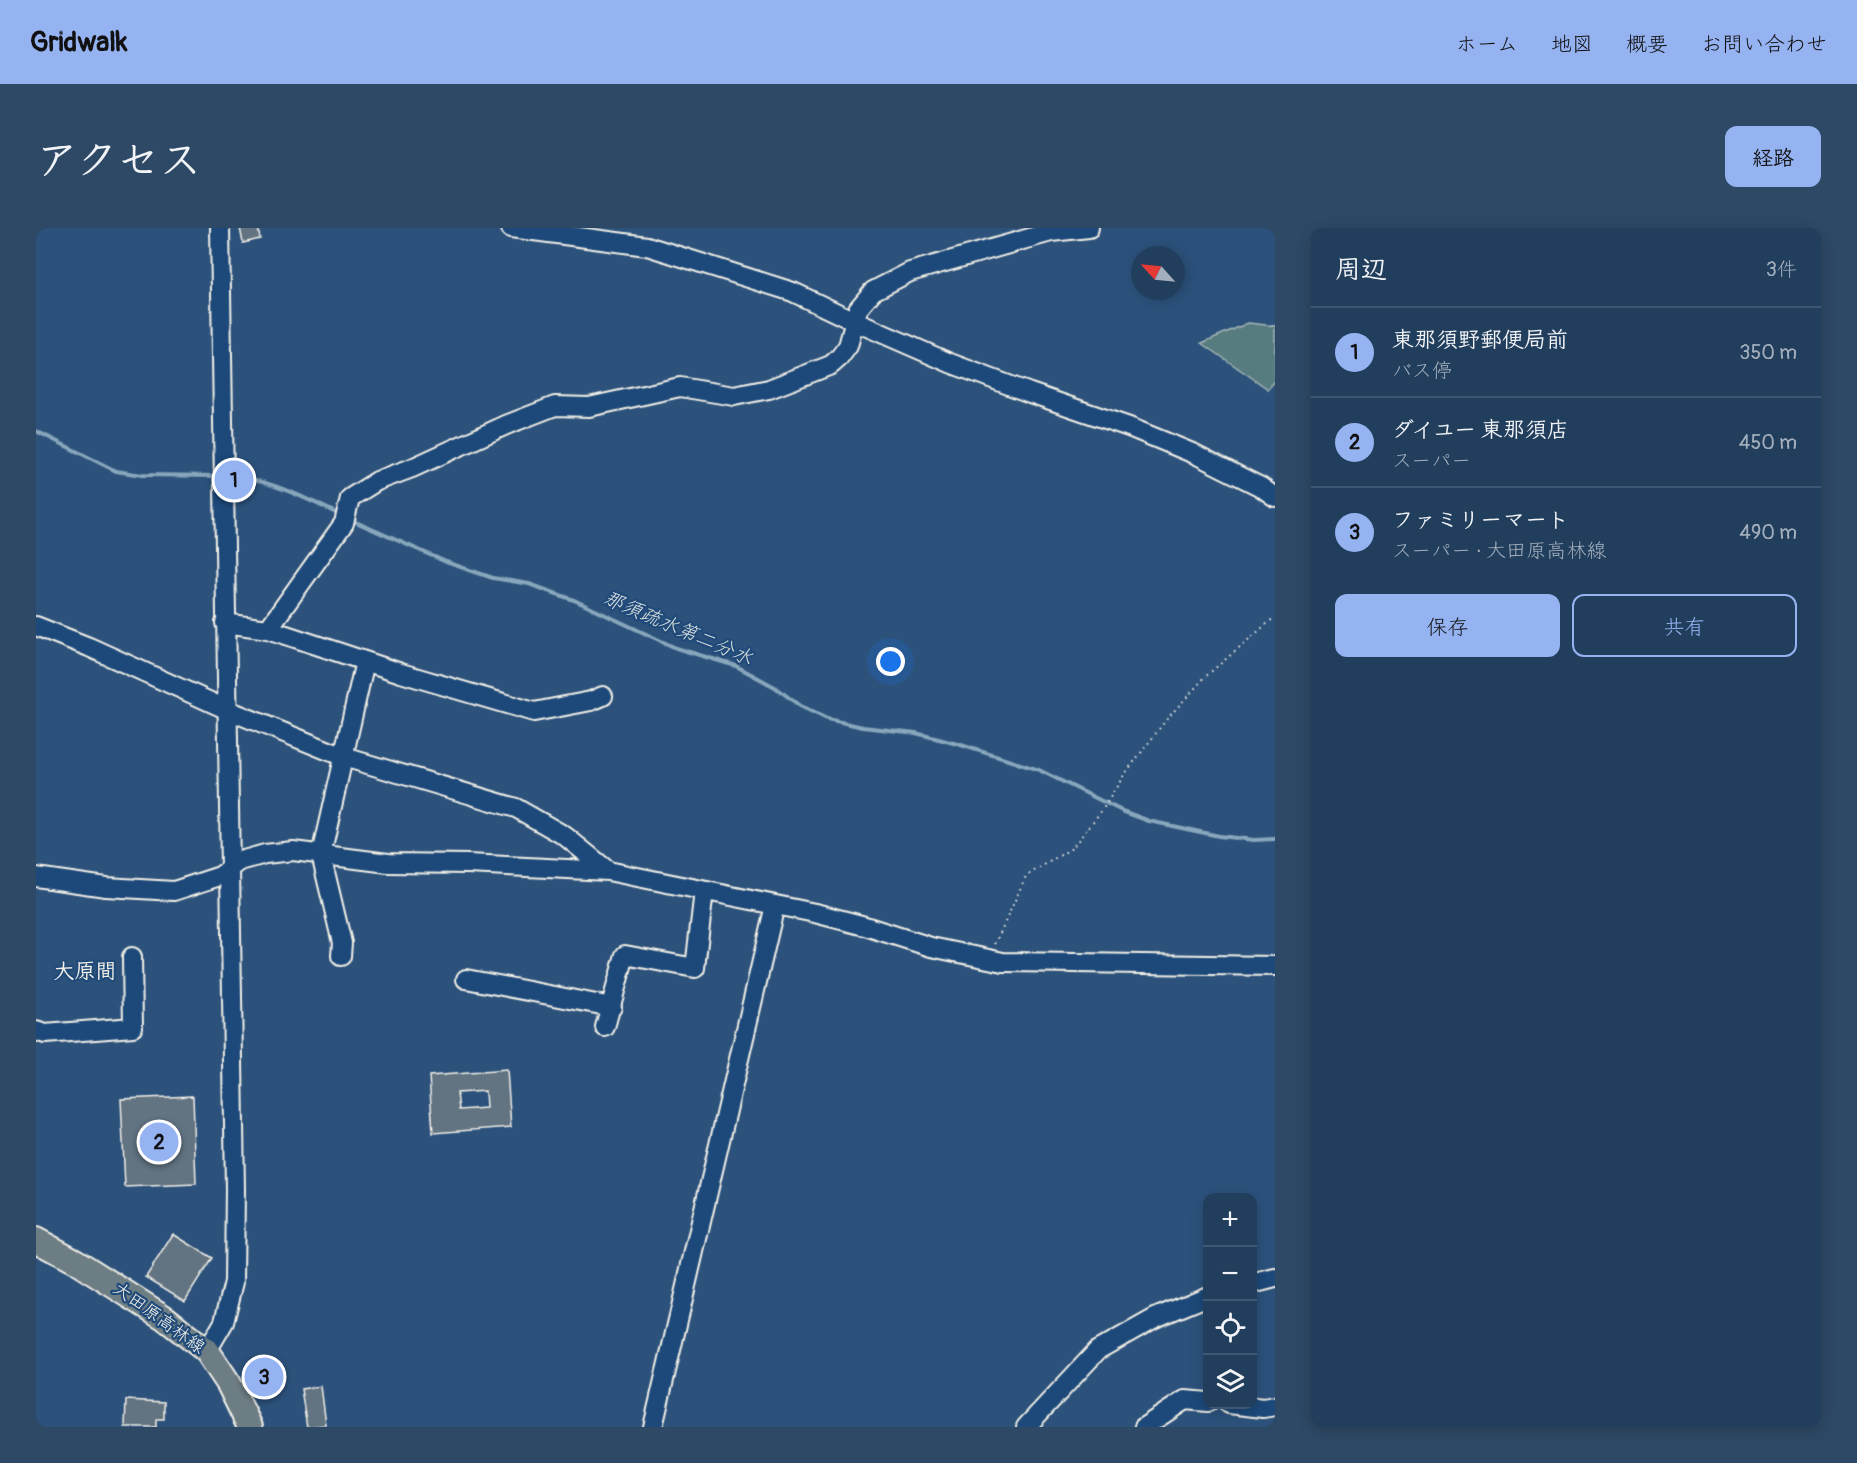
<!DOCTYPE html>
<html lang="ja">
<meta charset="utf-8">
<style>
body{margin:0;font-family:Pangolin,"Klee One",sans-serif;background:#2d4966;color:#f1f3f6}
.controls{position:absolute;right:18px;bottom:18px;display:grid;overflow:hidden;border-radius:12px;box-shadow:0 3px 15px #0003}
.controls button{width:54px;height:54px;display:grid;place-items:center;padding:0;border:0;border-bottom:2px solid #3e5772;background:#213e5d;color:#f1f3f6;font:30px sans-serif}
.compass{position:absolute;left:1095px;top:18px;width:54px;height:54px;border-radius:50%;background:#213e5d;box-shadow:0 3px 15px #0003;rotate:297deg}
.you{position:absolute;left:855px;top:434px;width:21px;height:21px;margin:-15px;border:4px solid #fff;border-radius:50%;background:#1a73e8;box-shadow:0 0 0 9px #1a73e833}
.badge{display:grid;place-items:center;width:39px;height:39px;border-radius:50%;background:#95b2f1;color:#111;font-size:20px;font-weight:700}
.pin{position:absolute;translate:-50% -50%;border:3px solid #fff;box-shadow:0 2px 6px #0006}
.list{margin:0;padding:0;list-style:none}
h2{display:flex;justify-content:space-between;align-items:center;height:78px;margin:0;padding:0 24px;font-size:26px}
h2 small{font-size:20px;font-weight:400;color:#a2aebc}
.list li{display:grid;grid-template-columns:39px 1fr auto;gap:18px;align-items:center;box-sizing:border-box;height:90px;padding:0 24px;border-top:2px solid #3e5772}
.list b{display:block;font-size:22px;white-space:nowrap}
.list p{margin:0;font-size:20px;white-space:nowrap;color:#a2aebc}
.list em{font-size:20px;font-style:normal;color:#a2aebc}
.actions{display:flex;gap:12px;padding:18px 24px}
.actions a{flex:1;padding:14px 0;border:2px solid #95b2f1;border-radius:12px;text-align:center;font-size:21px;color:#95b2f1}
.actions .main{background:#95b2f1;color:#111}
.icon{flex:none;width:33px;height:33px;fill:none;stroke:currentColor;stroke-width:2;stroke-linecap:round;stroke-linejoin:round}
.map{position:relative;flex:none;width:1239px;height:1199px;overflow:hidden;border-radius:12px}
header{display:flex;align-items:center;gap:36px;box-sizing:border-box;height:84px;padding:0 30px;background:#95b2f1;color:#111}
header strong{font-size:28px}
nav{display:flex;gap:33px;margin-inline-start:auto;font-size:21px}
.intro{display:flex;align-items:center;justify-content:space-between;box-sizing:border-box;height:144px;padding:0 36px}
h1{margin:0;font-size:42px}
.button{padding:15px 27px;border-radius:12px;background:#95b2f1;color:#111;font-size:21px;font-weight:700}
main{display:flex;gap:36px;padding:0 36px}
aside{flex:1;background:#213e5d;border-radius:12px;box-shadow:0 3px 15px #0003}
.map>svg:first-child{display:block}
.green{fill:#577b80;stroke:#a6b6b4;stroke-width:1.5}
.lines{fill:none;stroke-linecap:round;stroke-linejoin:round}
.stream{stroke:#89a7bc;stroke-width:4}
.building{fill:#627382;stroke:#f4f1e8;stroke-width:1.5;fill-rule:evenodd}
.minor-casing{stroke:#f4f1e8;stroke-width:22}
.major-casing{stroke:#f4f1e8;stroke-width:28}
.path{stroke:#f4f1e8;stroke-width:2;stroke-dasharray:1.5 4.5;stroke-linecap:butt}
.minor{stroke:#1f4a7a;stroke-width:18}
.major{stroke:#6d7d84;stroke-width:24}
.labels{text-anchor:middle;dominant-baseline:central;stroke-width:4.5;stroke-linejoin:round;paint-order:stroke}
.street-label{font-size:18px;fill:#f4f1e8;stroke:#1f4a7a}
.water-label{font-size:20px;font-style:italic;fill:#d9dfdd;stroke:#1f4a7a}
.quarter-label{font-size:21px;font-weight:bold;fill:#f4f1e8;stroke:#1f4a7a}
</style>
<header>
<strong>Gridwalk</strong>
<nav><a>ホーム</a><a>地図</a><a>概要</a><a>お問い合わせ</a></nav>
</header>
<div class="intro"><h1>アクセス</h1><a class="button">経路</a></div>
<main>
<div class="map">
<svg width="1239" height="1199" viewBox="0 0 1239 1199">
<rect width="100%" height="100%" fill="#2c527c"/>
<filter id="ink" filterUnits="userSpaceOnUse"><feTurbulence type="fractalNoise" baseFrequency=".0167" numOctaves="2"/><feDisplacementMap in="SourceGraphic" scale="12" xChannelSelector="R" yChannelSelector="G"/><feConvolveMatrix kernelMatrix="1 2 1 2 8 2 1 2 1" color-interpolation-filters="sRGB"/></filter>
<g filter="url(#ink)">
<path class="green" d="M1212,95L1239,98V153L1232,161L1166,115Z"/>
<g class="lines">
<path class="stream" d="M0,203L80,243L106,247L182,248
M192,248C227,249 272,271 304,287
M313,291L410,334L457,350L493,356L538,372L640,420L700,438L739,459L764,478L791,491L827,499L880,505L925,517L1003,542L1086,583L1113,593L1183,608L1218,612L1239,611"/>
</g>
<path class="building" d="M204,0H222L224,11L207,15Z
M471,842L475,899L397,905L393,848ZM449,863L450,880L423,882L421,865Z
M157,868L160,956L89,959L85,871Z
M137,1006L176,1030L149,1073L110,1049Z
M285,1158L290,1197L271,1199L265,1161Z
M90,1172L128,1174V1191H120V1199H89Z"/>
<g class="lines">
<defs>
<path id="minor" d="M475,0L611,18L757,64L820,94L914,135L994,165L1093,199L1161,227L1225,259L1239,269
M189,395L232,401L308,295L314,270L341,253L376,240L470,197L519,178L553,179L644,159L698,168L733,161L795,137L803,130L812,118L822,81L837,63L874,44L1015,4L1053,0
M0,398L53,419L192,482L308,529L480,580L529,608L572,643
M232,401L365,445L498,484L555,473L567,468
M0,649L70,659L138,663L184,648L204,633L229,626L257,623L352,635L432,636L572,643L779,685L829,698L895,719L967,734L1239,738
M305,728L306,715L285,627L329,433
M430,751L576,779
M569,799L589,727L659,740L668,663
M0,803L9,806L97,799L96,729
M1216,1056L1239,1050
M171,1123L188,1094L198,1054L199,961L184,0
M1193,1176L1227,1180L1239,1178
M617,1199L739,677
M990,1199L1062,1122L1119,1090L1172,1068
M1108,1199L1149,1172L1172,1174"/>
<path id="major" d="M0,1012L39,1033L129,1090L171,1123L193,1156L214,1199"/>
</defs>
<use href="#minor" class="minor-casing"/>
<use href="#major" class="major-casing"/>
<path class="path" d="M959,716L990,648L1036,620L1067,581L1088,547L1130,492L1170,448L1239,389"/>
<use href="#minor" class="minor"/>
<use href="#major" class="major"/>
</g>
</g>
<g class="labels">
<g class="street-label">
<text transform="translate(123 1090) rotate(36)">大田原高林線</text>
</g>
<g class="water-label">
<text transform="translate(642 400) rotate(23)">那須疏水第二分水</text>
</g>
<g class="quarter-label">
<text x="49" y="743">大原間</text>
</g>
</g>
</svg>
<div class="controls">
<button>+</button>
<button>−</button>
<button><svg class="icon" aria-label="locate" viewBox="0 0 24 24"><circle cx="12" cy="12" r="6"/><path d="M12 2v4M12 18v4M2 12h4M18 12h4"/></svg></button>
<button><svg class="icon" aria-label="layers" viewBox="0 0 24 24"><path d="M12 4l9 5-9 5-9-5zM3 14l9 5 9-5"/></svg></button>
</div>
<svg class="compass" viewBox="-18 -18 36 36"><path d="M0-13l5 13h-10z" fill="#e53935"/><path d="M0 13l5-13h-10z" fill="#a2aebc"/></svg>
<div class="you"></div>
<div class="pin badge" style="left:198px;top:252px">1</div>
<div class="pin badge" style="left:123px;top:914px">2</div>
<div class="pin badge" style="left:228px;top:1149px">3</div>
</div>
<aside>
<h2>周辺<small>3件</small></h2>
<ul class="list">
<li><span class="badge">1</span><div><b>東那須野郵便局前</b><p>バス停</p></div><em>350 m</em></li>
<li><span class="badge">2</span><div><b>ダイユー 東那須店</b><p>スーパー</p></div><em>450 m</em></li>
<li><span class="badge">3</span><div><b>ファミリーマート</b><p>スーパー · 大田原高林線</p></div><em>490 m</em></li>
</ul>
<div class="actions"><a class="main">保存</a><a>共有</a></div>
</aside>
</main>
